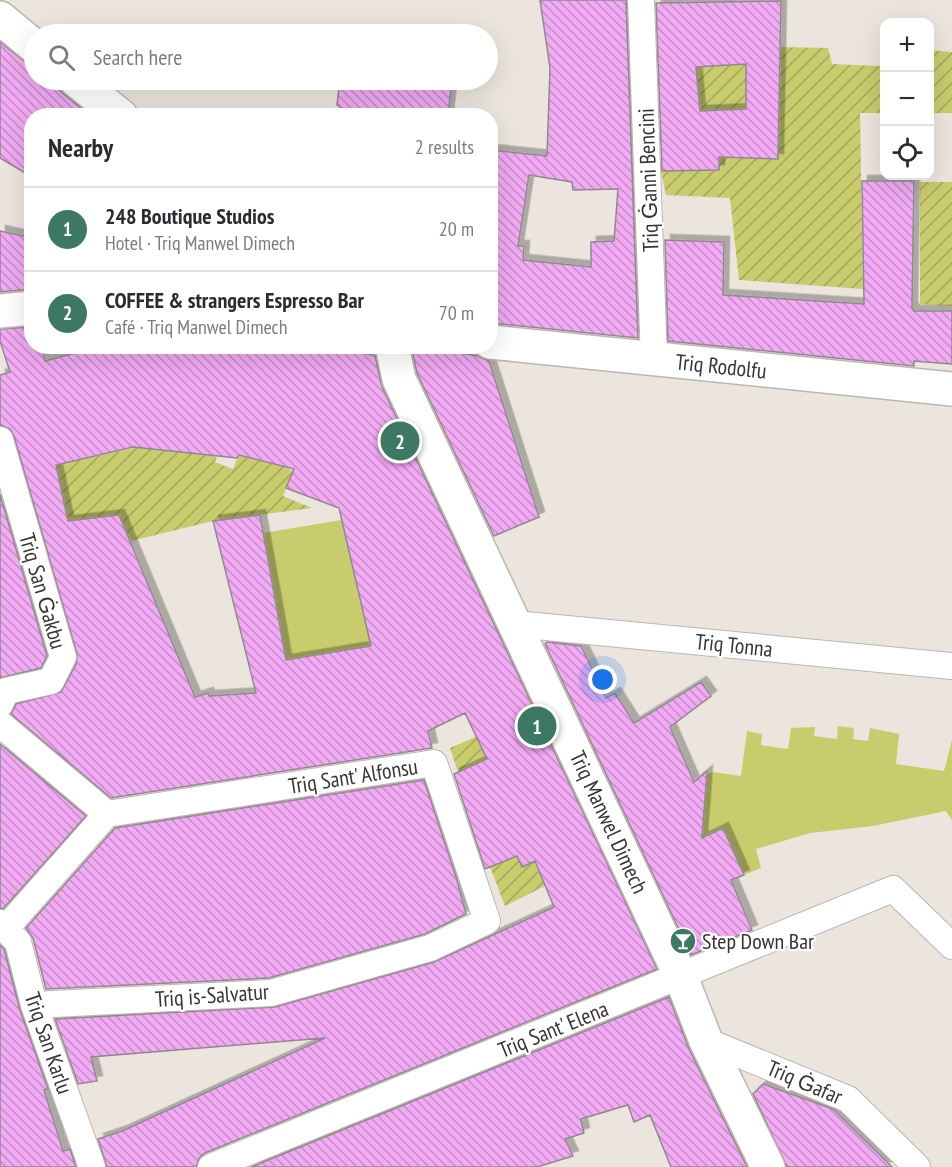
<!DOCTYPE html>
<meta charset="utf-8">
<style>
body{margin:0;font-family:"PT Sans Narrow",sans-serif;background:#f2f2f3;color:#2b2b33}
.controls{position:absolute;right:18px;top:18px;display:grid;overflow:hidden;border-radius:12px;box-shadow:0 6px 24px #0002}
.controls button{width:54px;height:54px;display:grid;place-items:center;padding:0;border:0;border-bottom:2px solid #e1e1e2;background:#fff;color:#2b2b33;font:30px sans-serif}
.you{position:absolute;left:603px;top:680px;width:21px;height:21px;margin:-15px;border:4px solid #fff;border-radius:50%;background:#1a73e8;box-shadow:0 0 0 9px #1a73e833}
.badge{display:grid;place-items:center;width:39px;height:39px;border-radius:50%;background:#3c7864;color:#fff;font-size:20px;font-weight:700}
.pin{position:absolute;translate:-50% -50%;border:3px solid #fff;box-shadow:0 2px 6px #0006}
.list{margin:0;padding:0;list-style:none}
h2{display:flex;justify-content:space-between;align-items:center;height:78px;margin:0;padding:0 24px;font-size:26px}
h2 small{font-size:20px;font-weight:400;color:#7c7c81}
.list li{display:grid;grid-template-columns:39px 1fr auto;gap:18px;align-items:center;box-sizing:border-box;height:84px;padding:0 24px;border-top:2px solid #e1e1e2}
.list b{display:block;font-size:22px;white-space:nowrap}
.list p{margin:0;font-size:20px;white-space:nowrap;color:#7c7c81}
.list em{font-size:20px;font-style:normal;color:#7c7c81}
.icon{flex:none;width:33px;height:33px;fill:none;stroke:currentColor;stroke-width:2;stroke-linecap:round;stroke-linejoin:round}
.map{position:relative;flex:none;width:952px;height:1167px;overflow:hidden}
.search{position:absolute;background:#fff;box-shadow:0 6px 24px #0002;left:24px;top:24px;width:474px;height:66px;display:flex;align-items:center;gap:15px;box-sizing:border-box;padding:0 21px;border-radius:33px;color:#7c7c81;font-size:22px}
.panel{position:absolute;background:#fff;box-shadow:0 6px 24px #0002;left:24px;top:108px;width:474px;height:246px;border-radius:24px}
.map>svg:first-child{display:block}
.grass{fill:#c8cc6d}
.garden{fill:url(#garden-furrows)}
.building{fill:url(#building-back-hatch);stroke:#8f898f;stroke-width:1.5;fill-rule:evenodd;filter:url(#shadow)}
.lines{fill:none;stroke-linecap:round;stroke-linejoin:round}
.street-casing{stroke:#bdb6af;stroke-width:28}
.secondary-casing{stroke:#bdb6af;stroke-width:36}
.street{stroke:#fff;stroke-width:26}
.secondary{stroke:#fff;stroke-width:33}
.labels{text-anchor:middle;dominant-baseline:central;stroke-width:4.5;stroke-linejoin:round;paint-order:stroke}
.street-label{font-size:22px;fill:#373431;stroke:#fff}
.poi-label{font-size:22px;fill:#373431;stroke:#fff;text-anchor:start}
</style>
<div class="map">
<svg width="952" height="1167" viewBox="0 0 952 1167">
<defs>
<pattern id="garden-furrows" width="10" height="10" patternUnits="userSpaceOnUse" patternTransform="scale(1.5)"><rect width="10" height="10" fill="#c8cc6d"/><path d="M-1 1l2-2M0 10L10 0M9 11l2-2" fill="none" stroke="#a3a65a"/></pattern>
<pattern id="building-back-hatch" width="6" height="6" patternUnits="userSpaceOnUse" patternTransform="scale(1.5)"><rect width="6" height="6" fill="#f1aaf3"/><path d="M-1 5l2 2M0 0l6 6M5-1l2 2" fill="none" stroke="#c48bc5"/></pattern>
<filter id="shadow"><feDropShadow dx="5.5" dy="-5.5" stdDeviation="0" flood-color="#0004"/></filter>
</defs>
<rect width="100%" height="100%" fill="#ebe5dd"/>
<path class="grass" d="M342,520L371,646L286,660L263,533Z
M838,726L854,728L853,739L868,741L870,728L899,734L896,764L944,771L952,740V820L946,811L873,826L810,833L756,849L761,868L744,875L723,828L699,839L700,777L713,772L741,776L747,731L762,734L761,745L788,749L791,728L815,727L814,736L837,739Z"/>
<path class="garden" d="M778,47L828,48L832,64L881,66L884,55V113H860L863,289L739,280L730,198L666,195L661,171L719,169L716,110L700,111L698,91L663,68L746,59L747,158L777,159Z
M930,50L952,52V113H930Z
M920,182H952V306L920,304Z
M226,428L215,462L233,469L242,447L293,471L283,496L312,508L213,521L131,541L119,515L68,521L56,465Z
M484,733L496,755L458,772L450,748Z
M559,851L545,886L505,906L490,867L517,856L522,867Z"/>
<path class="building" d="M540,0H626L638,338L490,323V150L547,156L550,68ZM529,175L572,182L573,190L618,189L614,241L591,242V267L523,260L524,246H518Z
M781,1L778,159L719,157V170L662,171L656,3ZM746,64V109L700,111L696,67Z
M0,42L34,69V80H47L90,116H32V177L0,158Z
M340,80H452L448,116H352L337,105Z
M862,181H914L912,307L914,311H952V364L914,361V366L668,341L665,240L724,242L723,295L864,304Z
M0,231L32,238V289L0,292Z
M32,327V346H42L45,361L101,346H339L375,356L382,387L657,969L205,1153L199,1158L196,1167H107L98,1139L122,1131L325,1038L91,1057L97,1081L78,1084L55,1019L275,1007L434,962L554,907L535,861L522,867L517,856L485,869L454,774L487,759L465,713L428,731L432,748L111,798L11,714L16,704L61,692L76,664L77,654L14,436L10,429L0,425V375L10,372L0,341V329ZM133,447L237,458L239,455L294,469L286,488L339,508L371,646L286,660L260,515L213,521L256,693L209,696L208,693L195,697L119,515L68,521L56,465Z
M421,346L478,356L489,361L539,517L494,536L417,373L413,355Z
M0,494L47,656L41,668L0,678Z
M547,642L581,646L606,698L615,693L634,723L701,682L711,696L670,727L694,782L707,771L702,838L723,828L744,875L731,880L752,930L691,955L545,644Z
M0,744L86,816L3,909L0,908Z
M424,780L456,877L466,914L425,934L269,978L46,989L33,938L26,928L115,828Z
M0,945L4,949L20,1010L48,1089L44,1090L63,1151L70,1149L76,1167H0Z
M669,997L689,1049L747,1167H671L650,1115L634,1122L628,1105L581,1119L584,1133L565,1139L573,1156L537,1167H251Z
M763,1084L833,1109L892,1167H787L753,1094Z"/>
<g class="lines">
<defs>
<path id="street" d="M641,0L654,360
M0,440L63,657L51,681L6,691L0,704
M515,624L952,666
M0,724L107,814L434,763L487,921L430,948L271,993L34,1005
M0,923L18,942L34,1005L92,1167
M6,928L107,814
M706,1041L848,1099L917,1167
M211,1167L893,889L952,946"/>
<path id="secondary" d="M0,18L34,46
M76,80L121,116
M0,311L32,308
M490,342L952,389
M392,346L399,379L681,977L706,1041L768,1167"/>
</defs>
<use href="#street" class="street-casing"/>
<use href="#secondary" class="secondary-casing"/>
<use href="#street" class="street"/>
<use href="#secondary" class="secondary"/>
</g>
<defs>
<symbol id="bar-disc" viewBox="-11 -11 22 22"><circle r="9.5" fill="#3c7864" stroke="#fff"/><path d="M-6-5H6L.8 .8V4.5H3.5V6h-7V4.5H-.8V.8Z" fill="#fff"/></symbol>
</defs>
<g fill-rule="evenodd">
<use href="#bar-disc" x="668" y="926" width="30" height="30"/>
</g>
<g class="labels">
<g class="street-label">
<text transform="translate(648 180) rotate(-92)">Triq Ġanni Bencini</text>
<text transform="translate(721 366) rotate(6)">Triq Rodolfu</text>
<text transform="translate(43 591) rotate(74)">Triq San Ġakbu</text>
<text transform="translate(734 645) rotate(6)">Triq Tonna</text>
<text transform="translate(353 776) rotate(-9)">Triq Sant' Alfonsu</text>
<text transform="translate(609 822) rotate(65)">Triq Manwel Dimech</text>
<text transform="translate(212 995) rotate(-4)">Triq is-Salvatur</text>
<text transform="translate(553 1029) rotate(-22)">Triq Sant' Elena</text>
<text transform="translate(49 1043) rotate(71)">Triq San Karlu</text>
<text transform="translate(805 1082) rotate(23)">Triq Ġafar</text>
</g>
<g class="poi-label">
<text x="702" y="941">Step Down Bar</text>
</g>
</g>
</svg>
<div class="controls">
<button>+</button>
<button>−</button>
<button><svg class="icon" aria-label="locate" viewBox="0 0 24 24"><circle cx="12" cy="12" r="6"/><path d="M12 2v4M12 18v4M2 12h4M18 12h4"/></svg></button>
</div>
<div class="you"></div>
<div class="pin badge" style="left:537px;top:726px">1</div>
<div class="pin badge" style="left:400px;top:441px">2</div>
<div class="search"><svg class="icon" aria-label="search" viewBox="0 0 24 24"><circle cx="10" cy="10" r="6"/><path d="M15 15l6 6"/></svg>Search here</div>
<section class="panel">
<h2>Nearby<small>2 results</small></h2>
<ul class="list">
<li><span class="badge">1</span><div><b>248 Boutique Studios</b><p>Hotel · Triq Manwel Dimech</p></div><em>20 m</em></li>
<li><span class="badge">2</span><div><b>COFFEE &amp; strangers Espresso Bar</b><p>Café · Triq Manwel Dimech</p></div><em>70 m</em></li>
</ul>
</section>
</div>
